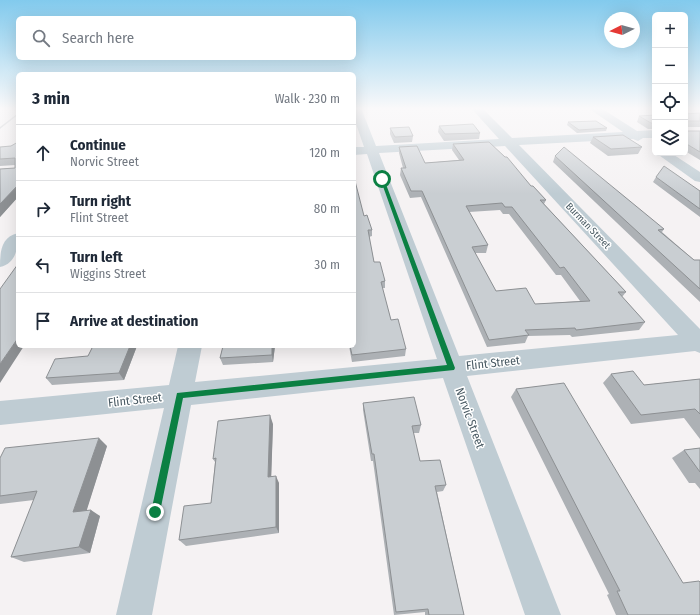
<!DOCTYPE html>
<meta charset="utf-8">
<style>
body{margin:0;font-family:"Fira Sans Condensed",sans-serif;background:#f6f6f7;color:#1f2937}
.controls{position:absolute;right:12px;top:12px;display:grid;overflow:hidden;border-radius:6px;box-shadow:0 4px 16px #0002}
.controls button{width:36px;height:36px;display:grid;place-items:center;padding:0;border:0;border-bottom:1px solid #e0e1e3;background:#fff;color:#1f2937;font:20px sans-serif}
.compass{position:absolute;left:604px;top:12px;width:36px;height:36px;border-radius:50%;background:#fff;box-shadow:0 4px 16px #0002;rotate:264deg}
.stop{position:absolute;width:12px;height:12px;margin:-9px;border:3px solid #0b8043;border-radius:50%;background:#fff}
.stop.end{background:#0b8043;border-color:#fff;box-shadow:0 1px 4px #0008}
.list{margin:0;padding:0;list-style:none}
h2{display:flex;justify-content:space-between;align-items:center;height:52px;margin:0;padding:0 16px;font-size:17px}
h2 small{font-size:13px;font-weight:400;color:#747a83}
.list li{display:grid;grid-template-columns:26px 1fr auto;gap:12px;align-items:center;box-sizing:border-box;height:56px;padding:0 16px;border-top:1px solid #e0e1e3}
.list b{display:block;font-size:15px;white-space:nowrap}
.list p{margin:0;font-size:13px;white-space:nowrap;color:#747a83}
.list em{font-size:13px;font-style:normal;color:#747a83}
.icon{flex:none;width:22px;height:22px;fill:none;stroke:currentColor;stroke-width:2;stroke-linecap:round;stroke-linejoin:round}
.map{position:relative;flex:none;width:700px;height:615px;overflow:hidden}
.search{position:absolute;background:#fff;box-shadow:0 4px 16px #0002;left:16px;top:16px;width:340px;height:44px;display:flex;align-items:center;gap:10px;box-sizing:border-box;padding:0 14px;border-radius:6px;color:#747a83;font-size:15px}
.panel{position:absolute;background:#fff;box-shadow:0 4px 16px #0002;left:16px;top:72px;width:340px;height:276px;border-radius:6px}
.map>svg:first-child{display:block}
.lines{fill:none;stroke-linecap:round;stroke-linejoin:round}
.street{fill:#bfccd3;fill-rule:evenodd}
.rail{stroke:#b4b8bd;stroke-width:1.5}
.wall{fill:#adb1b5;fill-rule:evenodd}
.shaded-wall{fill:#8d9093}
.building{fill:#c9ced2;stroke:#8d9093;fill-rule:evenodd}
.route{fill:#0b8043}
.labels{text-anchor:middle;dominant-baseline:central;stroke-width:3;stroke-linejoin:round;paint-order:stroke}
.far-street-label{font-size:10px;fill:#485962;stroke:#fff}
.street-label{font-size:12px;fill:#485962;stroke:#fff}
</style>
<div class="map">
<svg width="700" height="615" viewBox="0 0 700 615">
<rect width="100%" height="100%" fill="#f5f2f3"/>
<g class="lines">
<path class="street" d="M354,108H361L376,146L499,139L471,108H482L512,138L623,132L588,108H601L637,131L655,130V138H643L638,141L633,139L519,145L700,329V353L695,351L467,376L561,615H525L443,378L191,405L152,615H116L164,408L0,425V401L169,385L178,346H202L195,382L437,359L367,154L354,155V147H364L354,118ZM505,146L678,335L459,356L379,153Z
M656,153H671L700,172V182L695,181Z
M18,233C18,247 17,263 0,267C0,252 1,237 18,233Z"/>
<path class="rail" d="M0,128L18,114"/>
</g>
<path class="wall" d="M700,113V127H687V131H700V160L685,151V114Z
M655,115V129H648L637,122L639,116Z
M568,122L607,128L606,131L577,133L567,125Z
M439,126L480,133L479,139L444,141L438,132Z
M390,128L413,136L412,142L394,143L390,134Z
M593,137L642,147L638,154L608,156L590,143Z
M18,142V197L0,217V169L15,168V165L0,166V147L11,146Z
M453,144L531,186L546,200L544,204L626,292L622,297L645,322L639,330L572,337L570,335L528,336L525,343L487,347L421,197L410,198L400,175L401,168H403L399,153V147L425,163L459,160L452,150ZM500,210L503,214H509L556,275H561L580,301L535,304L496,291L475,253H486L488,245L469,212Z
M555,156L664,229L662,232L694,260H700V302L553,162Z
M656,177L700,191V217L653,182Z
M364,216L372,230V236L369,237L374,262L385,281V288H382L391,320L406,349L405,356L352,362L349,346H354Z
M93,346H137L124,380L52,385L46,378L88,356Z
M223,346H275L273,362L223,365L220,358Z
M611,374L644,385L700,379V439L684,418L631,424L603,383Z
M516,389L700,615H616L607,595L609,594L511,397Z
M363,403L421,425L419,433H413L420,461L446,485L443,491L437,492L464,615H425V612L394,615L373,461H371L363,410Z
M273,424L271,476L279,483V533L186,546L179,540L211,503L215,462L213,459Z
M107,446L86,511L100,516L90,553L24,562L11,557L34,500L0,504V458Z
M700,448V489L695,483H689L672,458L684,450Z"/>
<path class="shaded-wall" d="M18,185V197L0,217V204Z
M18,338V346H24L0,383V364Z
M130,346H137L124,380L119,373Z
M272,346H275L273,362L272,355Z
M270,415L273,424L271,484L268,477Z
M99,438L107,446L84,519L73,512Z
M276,476L279,483V533L276,527Z
M91,510L100,516L90,553L79,547Z"/>
<path class="building" d="M700,113V121H687V131H700V152L685,143V114Z
M655,115V123H651L639,116Z
M596,121L607,128L579,130L568,122Z
M473,124L480,133L445,134L439,126Z
M409,127L413,136L395,137L390,128Z
M623,135L642,147L611,149L593,137Z
M18,142V185L0,204V169L15,168V158L0,159V147L11,146Z
M489,142L505,157H507L531,186H533L546,200H540L626,292H618L645,322L576,330L575,328L525,330L529,335L489,340L422,191H411L401,168H406L399,147L417,146L425,163L464,160L453,144ZM502,203L505,207H512L560,268L564,267L590,301L535,304L526,288L496,291L472,247L488,245L466,206Z
M564,147L664,229L658,230L694,260H700V289L555,156Z
M664,166L700,191V209L656,177Z
M354,177L364,216L367,215L372,230H368L374,262H380L385,281L381,282L391,320L398,319L406,349L352,355L350,346H354Z
M18,264V338L0,364V289Z
M93,346H130L119,373L46,378L55,359L88,356Z
M223,346H272V355L220,358Z
M633,371L644,385L700,379V414L695,409L641,415L611,374Z
M564,383L683,583L699,581L700,582V615H628L617,591H620L516,389Z
M414,397L421,425L412,426L420,461L440,460L446,485L435,486L464,615H429L428,609L396,612L374,454H372L363,403Z
M270,415L268,477L276,476V527L179,540L184,506L211,503L216,458L213,459L218,421Z
M99,438L73,512L91,510L79,547L11,557L37,491L0,496V458L5,448Z
M700,448V472L684,450Z"/>
<linearGradient id="sky" x2="0" y2="1"><stop stop-color="#82caed"/><stop offset="0.56" stop-color="#faf9fa"/><stop offset="1" stop-color="#faf9fa" stop-opacity="0"/></linearGradient>
<rect width="700" height="194" fill="url(#sky)"/>
<path class="route" d="M380,178L384,179L455,368L454,370L183,398L160,512L159,516L155,517L152,516L151,512L177,393L447,365Z"/>
<g class="labels">
<g class="far-street-label">
<text transform="translate(588 226) rotate(46)">Burman Street</text>
</g>
<g class="street-label">
<text transform="translate(493 363) rotate(-6)">Flint Street</text>
<text transform="translate(135 400) rotate(-6)">Flint Street</text>
<text transform="translate(470 418) rotate(70)">Norvic Street</text>
</g>
</g>
</svg>
<div class="controls">
<button>+</button>
<button>−</button>
<button><svg class="icon" aria-label="locate" viewBox="0 0 24 24"><circle cx="12" cy="12" r="6"/><path d="M12 2v4M12 18v4M2 12h4M18 12h4"/></svg></button>
<button><svg class="icon" aria-label="layers" viewBox="0 0 24 24"><path d="M12 4l9 5-9 5-9-5zM3 14l9 5 9-5"/></svg></button>
</div>
<svg class="compass" viewBox="-18 -18 36 36"><path d="M0-13l5 13h-10z" fill="#e53935"/><path d="M0 13l5-13h-10z" fill="#747a83"/></svg>
<div class="stop" style="left:382px;top:179px"></div>
<div class="stop end" style="left:155px;top:512px"></div>
<div class="search"><svg class="icon" aria-label="search" viewBox="0 0 24 24"><circle cx="10" cy="10" r="6"/><path d="M15 15l6 6"/></svg>Search here</div>
<section class="panel">
<h2>3 min<small>Walk · 230 m</small></h2>
<ul class="list">
<li><svg class="icon" aria-label="ahead" viewBox="0 0 24 24"><path d="M12 20V5M6 11l6-6 6 6"/></svg><div><b>Continue</b><p>Norvic Street</p></div><em>120 m</em></li>
<li><svg class="icon" aria-label="right" viewBox="0 0 24 24"><path d="M7 20v-9h11M14 6l5 5-5 5"/></svg><div><b>Turn right</b><p>Flint Street</p></div><em>80 m</em></li>
<li><svg class="icon" aria-label="left" viewBox="0 0 24 24"><path d="M17 20v-9H6M10 6l-5 5 5 5"/></svg><div><b>Turn left</b><p>Wiggins Street</p></div><em>30 m</em></li>
<li><svg class="icon" aria-label="arrive" viewBox="0 0 24 24"><path d="M6 21V4h12l-3 4 3 4H6"/></svg><div><b>Arrive at destination</b></div></li>
</ul>
</section>
</div>
